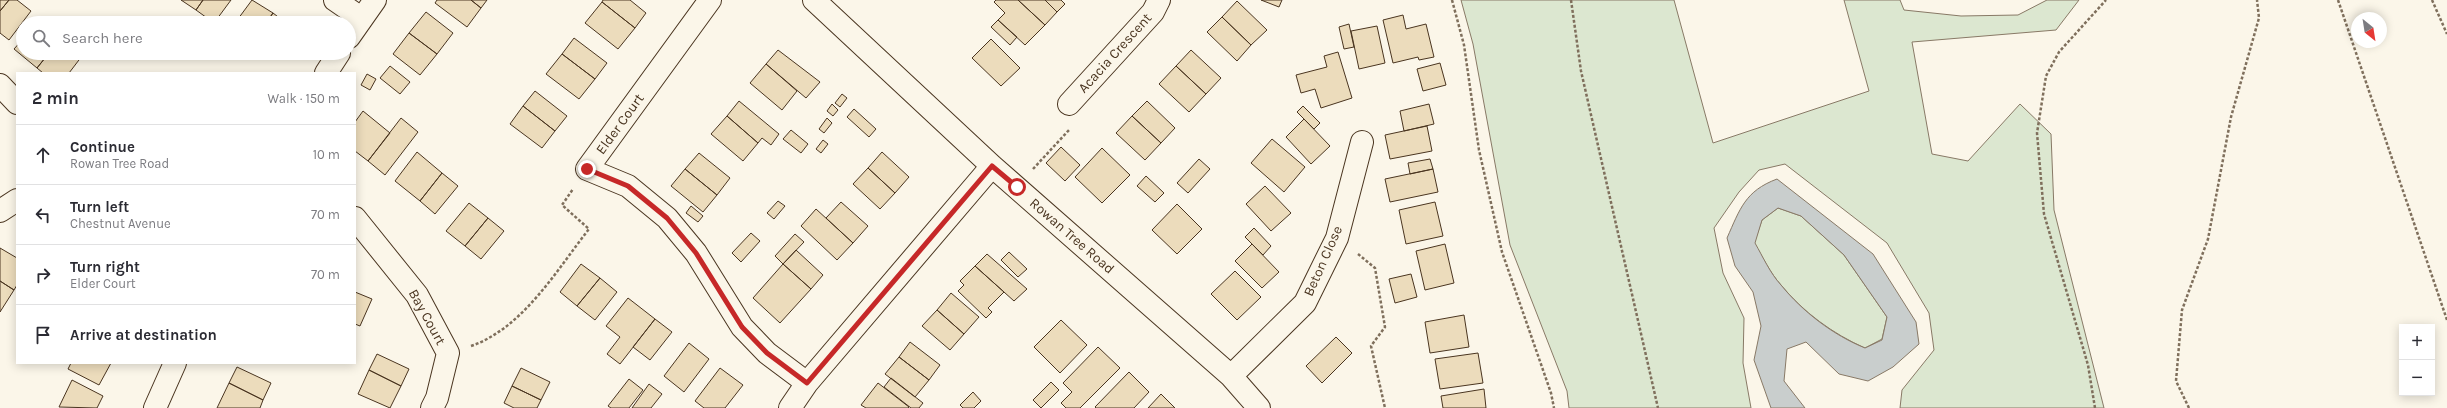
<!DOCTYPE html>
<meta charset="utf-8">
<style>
body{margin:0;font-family:Karla,sans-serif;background:#f7f7f7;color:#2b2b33}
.controls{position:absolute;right:12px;bottom:12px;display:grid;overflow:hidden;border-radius:0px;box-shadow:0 2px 10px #0003}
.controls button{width:36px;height:36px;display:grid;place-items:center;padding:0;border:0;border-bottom:1px solid #e1e1e2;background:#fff;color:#2b2b33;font:20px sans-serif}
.compass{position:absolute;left:2351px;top:12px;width:36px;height:36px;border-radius:50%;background:#fff;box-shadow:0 2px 10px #0003;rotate:150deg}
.stop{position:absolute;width:12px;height:12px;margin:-9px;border:3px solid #c62828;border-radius:50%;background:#fff}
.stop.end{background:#c62828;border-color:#fff;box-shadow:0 1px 4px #0008}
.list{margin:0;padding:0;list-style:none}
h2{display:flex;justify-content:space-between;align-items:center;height:52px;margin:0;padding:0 16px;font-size:17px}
h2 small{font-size:13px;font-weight:400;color:#7c7c81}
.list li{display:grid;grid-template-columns:26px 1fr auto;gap:12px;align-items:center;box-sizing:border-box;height:60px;padding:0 16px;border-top:1px solid #e1e1e2}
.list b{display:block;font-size:15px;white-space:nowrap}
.list p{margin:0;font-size:13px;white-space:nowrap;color:#7c7c81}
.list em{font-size:13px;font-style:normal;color:#7c7c81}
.icon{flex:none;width:22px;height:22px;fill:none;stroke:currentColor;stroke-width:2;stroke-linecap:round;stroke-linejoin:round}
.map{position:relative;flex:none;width:2447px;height:408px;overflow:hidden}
.search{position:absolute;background:#fff;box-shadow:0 2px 10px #0003;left:16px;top:16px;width:340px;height:44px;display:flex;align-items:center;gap:10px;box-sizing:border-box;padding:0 14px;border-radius:22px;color:#7c7c81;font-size:15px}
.panel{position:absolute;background:#fff;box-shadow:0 2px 10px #0003;left:16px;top:72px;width:340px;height:292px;border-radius:0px}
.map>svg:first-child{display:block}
.green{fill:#dce7d0;stroke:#887966}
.water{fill:#c9cecd;stroke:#887966;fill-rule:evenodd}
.building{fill:#ecdcbc;stroke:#4a3520}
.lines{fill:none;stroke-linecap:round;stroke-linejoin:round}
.minor-casing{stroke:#4a3520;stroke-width:24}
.path{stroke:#7f6f5c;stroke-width:2.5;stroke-dasharray:3 2;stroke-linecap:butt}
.minor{stroke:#fbf6e9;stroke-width:22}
.route{stroke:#c62828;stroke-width:5}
.labels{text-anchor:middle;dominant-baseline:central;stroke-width:3;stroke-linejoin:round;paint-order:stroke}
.street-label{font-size:14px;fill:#4a3520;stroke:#fbf6e9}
</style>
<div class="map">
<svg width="2447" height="408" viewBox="0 0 2447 408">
<rect width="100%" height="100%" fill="#fbf6e9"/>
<path class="green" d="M1461,0H1674L1713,143L1869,91L1844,0H1900L1904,10L1961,16L2018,15L2047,0H2079L2056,30L1912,42L1932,154L1968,161L2020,104L2051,134L2054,210L2104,408H1900L1902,390L1934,350L1929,313L1887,243L1785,164L1759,170L1739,192L1714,228L1723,273L1744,318L1743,363L1751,408H1569L1567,391L1510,245L1473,44Z
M1778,208L1801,216L1844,255L1887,317L1882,339L1865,348C1833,334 1803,312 1781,285C1770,273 1763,257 1754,243L1762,220Z"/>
<path class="water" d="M1777,179L1873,254L1916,322L1919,344L1893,367L1868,381L1839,374L1806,342L1787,349L1784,381L1805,408H1771L1754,360L1761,326L1753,292L1735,266L1727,238C1740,209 1745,191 1777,179ZM1778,208L1801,216L1844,255L1887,317L1882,340L1865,348C1833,335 1803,312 1781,285C1770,273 1763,257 1755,243L1762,220Z"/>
<path class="building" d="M0,0H9L0,11Z
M9,0H17L31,11L9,40L0,33V11Z
M181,0H203L196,10Z
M203,0H231L214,23L196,10Z
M252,0L273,13L266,23H235Z
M437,0H471L481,8L467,27L435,3Z
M471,0H487L481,8Z
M603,0H630L646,13L635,28L602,2Z
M996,0H1018L1045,25L1025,45L998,20L1005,13L994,2Z
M1018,0H1045L1057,12L1045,25Z
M1045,0H1061L1065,4L1057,12Z
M1261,0H1282L1279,7Z
M1237,1L1267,30L1251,45L1222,17Z
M602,2L635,28L618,49L585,23Z
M426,12L453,33L437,54L409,33Z
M273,13L286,23H266Z
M1403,15L1406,29L1426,24L1434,57L1419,60L1418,57L1393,63L1383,20Z
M1222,17L1251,45L1237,61L1207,32Z
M998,20L1017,37L1010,45L991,27Z
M1349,24L1354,47L1344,49L1339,27Z
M1377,26L1385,63L1359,69L1351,31Z
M409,33L437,54L420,75L393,54Z
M574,38L607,63L595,79L562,54Z
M23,39V53H49L37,68L14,49Z
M991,39L1020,68L1001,86L972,58Z
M778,50L820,82L806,98L766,64Z
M1191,50L1221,78L1206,94L1176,66Z
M1338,52L1352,98L1321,108L1315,89L1301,93L1296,75L1327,67L1324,56Z
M49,53H78L82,56L69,73H43L37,68Z
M562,54L595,79L579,99L546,74Z
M1440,63L1446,85L1423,91L1417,69Z
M766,64L797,91L782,110L750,83Z
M390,66L410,82L400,94L380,78Z
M1176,66L1206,94L1189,112L1159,84Z
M367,74L376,79L370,90L361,85Z
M535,91L567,116L555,131L523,106Z
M842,94L847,98L840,107L835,103Z
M739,101L779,134L771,145L762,138L758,143L727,116Z
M1147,101L1175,128L1161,143L1132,116Z
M832,104L838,110L833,116L827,111Z
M1429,104L1434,124L1404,131L1400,111Z
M523,106L555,131L542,148L510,124Z
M1303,106L1320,123L1314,129L1297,112Z
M854,109L876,129L869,137L847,117Z
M363,111L390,133L368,161L355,151V122Z
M727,116L758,143L743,161L711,134Z
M1132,116L1161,143L1145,160L1116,133Z
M401,118L418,132L385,175L368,161Z
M827,118L832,123L824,133L819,129Z
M1304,119L1330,146L1311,164L1286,137Z
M1427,126L1432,151L1390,159L1385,135Z
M791,130L808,144L801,153L783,139Z
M1272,139L1305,167L1284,192L1251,163Z
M823,140L828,144L821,153L816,149Z
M1061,147L1080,165L1065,181L1046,163Z
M1102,148L1130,175L1102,203L1075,177Z
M417,152L442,173L420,201L395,181Z
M882,152L909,177L895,193L868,168Z
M699,153L730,178L717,195L685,169Z
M1199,159L1210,169L1188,193L1177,183Z
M1430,159L1433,169L1410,174L1408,163Z
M868,168L895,193L880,209L853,184Z
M685,169L717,195L703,212L671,186Z
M1433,169L1438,192L1390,202L1385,179Z
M442,173L458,186L435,214L420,201Z
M1146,176L1164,193L1155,202L1137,186Z
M1265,186L1291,213L1271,231L1246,204Z
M778,201L785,206L774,219L767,213Z
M841,202L868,226L853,243L826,218Z
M1435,202L1443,236L1406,244L1399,210Z
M469,203L488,218L465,246L446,231Z
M1177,204L1202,229L1177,254L1152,230Z
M691,206L703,216L698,222L686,213Z
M816,209L853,243L837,260L801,226Z
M488,218L504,231L481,259L465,246Z
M1254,228L1271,246L1263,255L1245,237Z
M751,233L760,241L741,262L732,253Z
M795,234L804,242L783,264L775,256Z
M1252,244L1279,272L1262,288L1235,261Z
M1445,244L1454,283L1425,290L1416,251Z
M0,248L17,258V285L14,290L0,281Z
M796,250L823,275L811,289L783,264Z
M1009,252L1027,269L1018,277L1001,260Z
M987,254L1027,289L1014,301L975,266Z
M581,264L600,278L577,306L560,292Z
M783,264L811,289L780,323L753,298Z
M975,266L1004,292L988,308L992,312L986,318L958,291L964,285L960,281Z
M1235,271L1261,297L1237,320L1211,294Z
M1411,274L1417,297L1395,303L1389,279Z
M600,278L617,292L595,320L577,306Z
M0,281L14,290L0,312Z
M355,292L372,299L360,326L355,324Z
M951,293L979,317L964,334L937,310Z
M628,298L655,319L620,364L607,354L620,337L606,326Z
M937,310L964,334L950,350L922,326Z
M1464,315L1469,347L1430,353L1425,322Z
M655,319L672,332L650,360L633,347Z
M1061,320L1087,345L1060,373L1034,347Z
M1336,337L1352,353L1322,383L1306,366Z
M910,342L940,365L929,380L899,357Z
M689,343L709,359L684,392L664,376Z
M1098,347L1120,368L1080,408H1066L1061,403L1072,392L1063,383Z
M1478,353L1483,383L1440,389L1435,359Z
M377,354L409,369L401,386L369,370Z
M899,357L929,380L915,397L885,374Z
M71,363H111L99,385L68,369Z
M237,367L271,383L263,400L229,383Z
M521,368L550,382L541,400L512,386Z
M720,368L743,385L725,408H704L695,401Z
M369,370L401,386L390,408L358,394Z
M1129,372L1149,392L1134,408H1096L1095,407Z
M891,378L923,403L919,408H911L884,387Z
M629,379L643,390L629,408H611L608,406Z
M72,380L103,396L97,408L59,407Z
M1051,382L1059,390L1041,408L1033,400Z
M229,383L263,400L260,408H217Z
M878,383L909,407L908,408H866L861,405Z
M649,384L662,394L651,408H632Z
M512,386L541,400L537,408H514L504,403Z
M1484,389L1486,408H1443L1441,396Z
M973,392L981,401L974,408H963L960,405Z
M1161,394L1175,408H1148Z"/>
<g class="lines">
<defs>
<path id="minor" d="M335,0L361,18
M710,0L587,169L628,186L667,218L696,253L742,327L767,353L807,383
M814,0L992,166L1231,376L1259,408
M349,37L375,0
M326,73L339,53
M0,85L17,103
M1069,104L1153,12L1159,0
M0,211L17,200
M355,218L417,295L448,353L437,398L432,408
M1231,376L1305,303L1337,238L1362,142
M155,408L175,363
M790,408L807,383L992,166"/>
</defs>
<use href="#minor" class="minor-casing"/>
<path class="path" d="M1452,0L1464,45L1479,150L1502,252L1551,393L1554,408
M1571,0L1581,71L1658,408
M2338,0L2447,320
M2432,0L2447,34
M1033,169L1069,130
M1358,254L1375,268L1385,327L1371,346L1385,408
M471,346C523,328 556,271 589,229L562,205L573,189
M2095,408L2088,365L2044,214L2037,133L2046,76L2059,52L2106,0
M2189,408L2176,381L2182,310L2208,239L2231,117L2259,18L2257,0"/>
<use href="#minor" class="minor"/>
</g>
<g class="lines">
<path class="route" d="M587,169L628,186L667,218L696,253L742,327L767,353L807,383L992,166L1017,187"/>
</g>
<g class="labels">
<g class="street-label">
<text transform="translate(1115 53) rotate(-48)">Acacia Crescent</text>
<text transform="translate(620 124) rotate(-54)">Elder Court</text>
<text transform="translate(1072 236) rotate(41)">Rowan Tree Road</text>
<text transform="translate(1323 261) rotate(-66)">Beton Close</text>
<text transform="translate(427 317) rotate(61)">Bay Court</text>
</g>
</g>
</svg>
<div class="controls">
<button>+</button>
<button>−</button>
</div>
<svg class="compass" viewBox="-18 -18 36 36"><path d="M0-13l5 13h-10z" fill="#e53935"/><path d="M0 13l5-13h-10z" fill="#7c7c81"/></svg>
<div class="stop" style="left:1017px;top:187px"></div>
<div class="stop end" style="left:587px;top:169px"></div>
<div class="search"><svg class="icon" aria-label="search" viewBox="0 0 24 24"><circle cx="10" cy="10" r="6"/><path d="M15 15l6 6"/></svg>Search here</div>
<section class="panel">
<h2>2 min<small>Walk · 150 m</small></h2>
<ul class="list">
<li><svg class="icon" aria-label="ahead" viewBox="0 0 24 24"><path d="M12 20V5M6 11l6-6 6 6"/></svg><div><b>Continue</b><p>Rowan Tree Road</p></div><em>10 m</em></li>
<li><svg class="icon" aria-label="left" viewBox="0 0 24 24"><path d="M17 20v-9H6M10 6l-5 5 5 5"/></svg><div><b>Turn left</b><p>Chestnut Avenue</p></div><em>70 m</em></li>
<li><svg class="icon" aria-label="right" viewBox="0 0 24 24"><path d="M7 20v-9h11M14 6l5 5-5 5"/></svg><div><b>Turn right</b><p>Elder Court</p></div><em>70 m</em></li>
<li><svg class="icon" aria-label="arrive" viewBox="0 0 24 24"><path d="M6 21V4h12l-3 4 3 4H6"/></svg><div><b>Arrive at destination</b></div></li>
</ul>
</section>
</div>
